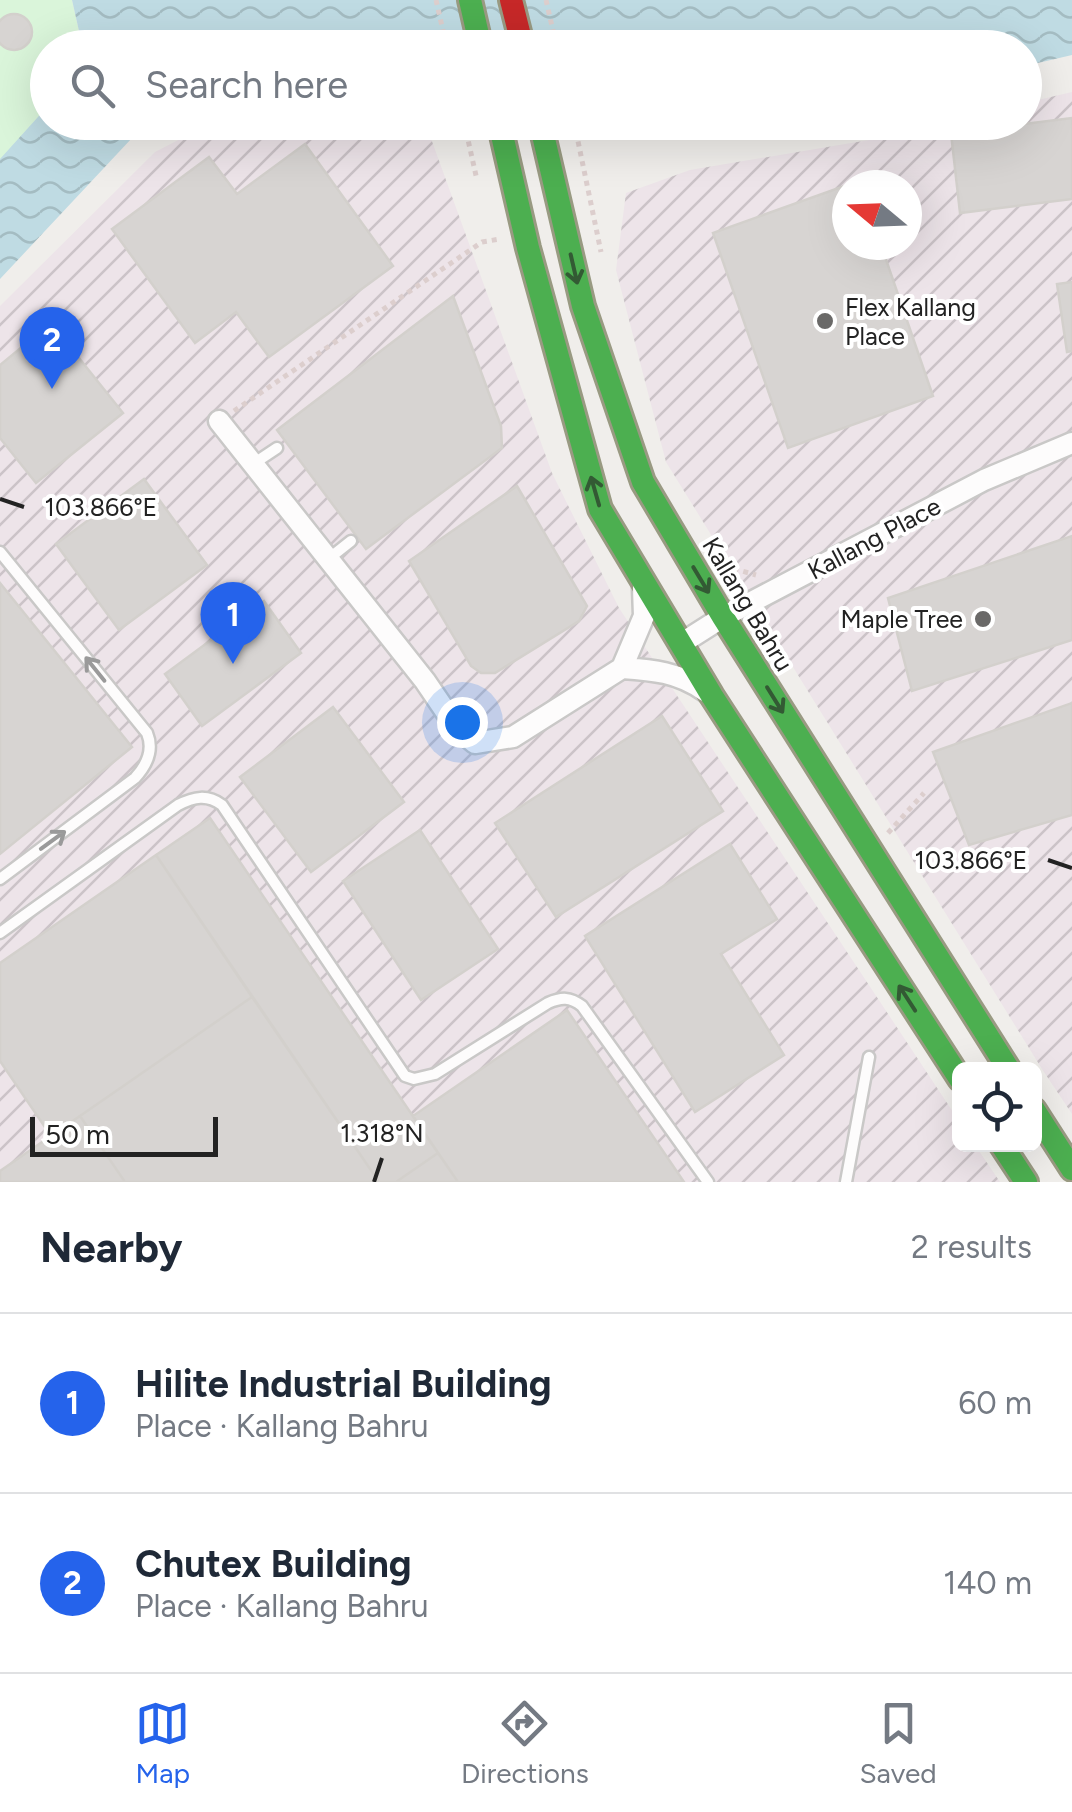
<!DOCTYPE html>
<meta charset="utf-8">
<style>
body{margin:0;font-family:Figtree,sans-serif;background:#f2f2f3;color:#1f2937}
.controls{position:absolute;right:30px;bottom:30px;display:grid;overflow:hidden;border-radius:15px;box-shadow:0 10px 40px #0002}
.controls button{width:90px;height:90px;display:grid;place-items:center;padding:0;border:0;border-bottom:2px solid #e0e1e3;background:#fff;color:#1f2937;font:50px sans-serif}
.compass{position:absolute;left:832px;top:170px;width:90px;height:90px;border-radius:50%;background:#fff;box-shadow:0 10px 40px #0002;rotate:289deg}
.scale{position:absolute;left:30px;bottom:25px;width:188px;box-sizing:border-box;padding-left:10px;border:5px solid #222;border-top:0;font-size:28px;line-height:35px;white-space:nowrap;color:#222;-webkit-text-stroke:8px #fff;paint-order:stroke}
.you{position:absolute;left:462px;top:722px;width:35px;height:35px;margin:-25px;border:8px solid #fff;border-radius:50%;background:#1a73e8;box-shadow:0 0 0 15px #1a73e833}
.badge{display:grid;place-items:center;width:65px;height:65px;border-radius:50%;background:#2563eb;color:#fff;font-size:32px;font-weight:700}
.pin{position:absolute;translate:-50% -82px;filter:drop-shadow(0 2px 5px #0008)}
.pin::after{content:'';position:absolute;top:52px;width:35px;height:30px;background:inherit;clip-path:polygon(0 0,100% 0,50% 100%)}
.list{margin:0;padding:0;list-style:none}
h2{display:flex;justify-content:space-between;align-items:center;height:130px;margin:0;padding:0 40px;font-size:42px}
h2 small{font-size:32px;font-weight:400;color:#747a83}
.list li{display:grid;grid-template-columns:65px 1fr auto;gap:30px;align-items:center;box-sizing:border-box;height:180px;padding:0 40px;border-top:2px solid #e0e1e3}
.list b{display:block;font-size:38px;white-space:nowrap}
.list p{margin:0;font-size:32px;white-space:nowrap;color:#747a83}
.list em{font-size:32px;font-style:normal;color:#747a83}
.icon{flex:none;width:55px;height:55px;fill:none;stroke:currentColor;stroke-width:2;stroke-linecap:round;stroke-linejoin:round}
.map{position:relative;flex:none;width:1072px;height:1182px;overflow:hidden}
.search{position:absolute;background:#fff;box-shadow:0 10px 40px #0002;left:30px;right:30px;top:30px;height:110px;display:flex;align-items:center;gap:25px;box-sizing:border-box;padding:0 35px;border-radius:55px;color:#747a83;font-size:38px}
.sheet{height:490px;background:#fff}
nav{display:flex;justify-content:space-around;align-items:center;box-sizing:border-box;height:140px;border-top:2px solid #e0e1e3;background:#fff;font-size:28px;color:#747a83}
nav a{display:grid;justify-items:center;gap:5px}
nav .on{color:#2563eb}
.map>svg:first-child{display:block}
.industrial{fill:url(#industrial-furrows);fill-rule:evenodd}
.park{fill:#daf5da}
.water{fill:url(#water-waves)}
.building{fill:#d7d4d2;stroke:#d3d0cc;stroke-width:2.5}
.lines{fill:none;stroke-linecap:round;stroke-linejoin:round}
.lane-casing{stroke:#c9c8c7;stroke-width:15}
.street-casing{stroke:#c9c8c7;stroke-width:25}
.fast-casing{stroke:#999a82;stroke-width:28}
.jam-casing{stroke:#999a82;stroke-width:28}
.path{stroke:#dccecd;stroke-width:5;stroke-dasharray:5 5;stroke-linecap:butt}
.lane{stroke:#fdfcfc;stroke-width:10}
.street{stroke:#fdfcfc;stroke-width:20}
.fast{stroke:#4caf50;stroke-width:22}
.jam{stroke:#c62828;stroke-width:22}
.oneway{stroke:#335a34}
.oneway2{stroke:#9a9a9a}
.ticks{fill:none;stroke:#222;stroke-width:4}
.poi-dot{fill:#6a6968;stroke:#fff;stroke-width:4}
.labels{text-anchor:middle;dominant-baseline:central;stroke-width:8;stroke-linejoin:round;paint-order:stroke}
.poi-label{font-size:25px;fill:#222;stroke:#fff;text-anchor:start}
.street-label{font-size:25px;fill:#222;stroke:#fff}
.ticks-label{font-size:25px;text-anchor:middle;fill:#222;stroke:#fff;stroke-width:8;stroke-linejoin:round;paint-order:stroke}
</style>
<div class="map">
<svg width="1072" height="1182" viewBox="0 0 1072 1182">
<defs>
<pattern id="industrial-furrows" width="10" height="10" patternUnits="userSpaceOnUse" patternTransform="scale(2.5)"><rect width="10" height="10" fill="#ede4e9"/><path d="M-1 1l2-2M0 10L10 0M9 11l2-2" fill="none" stroke="#cbc3c8"/></pattern>
<pattern id="water-waves" width="16" height="10" patternUnits="userSpaceOnUse" patternTransform="scale(2.5)"><rect width="16" height="10" fill="#bfdbe3"/><path d="M0 5q4-4 8 0t8 0" fill="none" stroke="#a4bcc2"/></pattern>
</defs>
<rect width="100%" height="100%" fill="#f0eeeb"/>
<path class="industrial" d="M1072,92V1114L1042,1069L666,462L616,270L626,193L690,170L881,138L944,123L1024,122L1025,103ZM847,185H907V245H847Z
M258,122L385,123L429,133L552,473L619,608L959,1121L960,1144L975,1145L1000,1182H0V306L155,152L190,134Z"/>
<path class="park" d="M0,0H72L79,31L77,47L48,48L47,107L0,163Z"/>
<path class="water" d="M72,0H1072V55L1025,66L1024,48L77,47L79,31Z
M47,107L48,122L158,123L132,138L0,279V159Z
M532,123H734C661,131 605,134 532,123Z"/>
<path class="building" d="M-4 32a18 18 0 1 1 36 0a18 18 0 1 1-36 0Z
M1072,118V199L960,213L951,133Z
M305,144L393,266L269,357L236,312L195,343L112,229L209,157L237,194Z
M847,185V245H881L933,396L788,448L713,233Z
M1072,282V351L1067,352L1057,284Z
M453,296L501,426L502,448L366,549L277,430Z
M51,323L123,413L36,483L0,438V365Z
M144,479L207,565L119,630L56,544Z
M517,486L587,606L579,621L495,673H481L471,666L409,561Z
M1072,536V640L912,691L888,598Z
M0,583L132,747L0,854Z
M264,601L301,653L202,726L165,674Z
M1072,703V815L969,845L933,752Z
M333,707L404,802L311,872L240,777Z
M662,716L723,811L556,917L495,823Z
M210,818L438,1153L396,1182H379L156,855Z
M420,830L498,949L421,1000L343,881Z
M730,844L777,919L721,954L784,1055L695,1112L585,936Z
M156,855L252,997L51,1136L0,1061V963Z
M252,997L379,1182H125L80,1116Z
M567,1010L684,1182H458L413,1116Z
M80,1116L125,1182H0V1171Z
M438,1153L458,1182H396Z"/>
<g class="lines">
<defs>
<path id="lane" d="M253,464L277,448
M0,552L147,733C154,750 147,765 135,778L0,879
M327,560L351,541
M0,933L178,805C194,797 207,794 222,805L405,1076L414,1079L435,1074L548,1003C562,997 570,997 582,1006L708,1182
M846,1182L869,1057"/>
<path id="street" d="M219,421L425,681L457,728L475,743L513,737L622,668L644,616L643,588
M682,643L723,617L984,480L1072,443
M622,668C653,670 678,672 705,691"/>
<path id="fast" d="M470,0L481,48
M499,122L528,248L600,509L712,696L960,1079
M540,122L583,306L643,482L723,617L1009,1070
M1034,1110L1072,1169
M1001,1144L1026,1182"/>
<path id="jam" d="M511,0L523,48"/>
</defs>
<use href="#lane" class="lane-casing"/>
<use href="#street" class="street-casing"/>
<use href="#fast" class="fast-casing"/>
<use href="#jam" class="jam-casing"/>
<path class="path" d="M436,0L447,48
M546,0L557,48
M464,122L477,180
M574,122L601,252
M234,411L482,242L500,239
M724,566L756,575
M888,833L924,793"/>
<use href="#lane" class="lane"/>
<use href="#street" class="street"/>
<use href="#fast" class="fast"/>
<use href="#jam" class="jam"/>
</g>
<defs><path id="oneway-shaft" d="M-6 0H5M1.5-3L5.5 0L1.5 3" fill="none" stroke-width="1.6" stroke-linecap="round" stroke-linejoin="round" transform="scale(2.5)"/></defs>
<g class="oneway">
<use href="#oneway-shaft" transform="translate(574 269) rotate(77)"/>
<use href="#oneway-shaft" transform="translate(595 491) rotate(-106)"/>
<use href="#oneway-shaft" transform="translate(701 580) rotate(59)"/>
<use href="#oneway-shaft" transform="translate(775 700) rotate(58)"/>
<use href="#oneway-shaft" transform="translate(907 998) rotate(-123)"/>
</g>
<g class="oneway2">
<use href="#oneway-shaft" transform="translate(95 669) rotate(-129)"/>
<use href="#oneway-shaft" transform="translate(53 840) rotate(-36)"/>
</g>
<path class="ticks" d="M0,499L24,507M1048,860L1072,868M374,1182L382,1158"/>
<g class="poi-dot">
<circle cx="825" cy="321" r="10"/>
<circle cx="983" cy="619" r="10"/>
</g>
<g class="labels">
<g class="poi-label">
<text x="845" y="307">Flex Kallang<tspan x="845" dy="29">Place</tspan></text>
<text x="963" y="619" text-anchor="end">Maple Tree</text>
</g>
<g class="street-label">
<text transform="translate(874 538) rotate(-28)">Kallang Place</text>
<text transform="translate(748 604) rotate(59)">Kallang Bahru</text>
</g>
</g>
<g class="ticks-label">
<text x="101" y="516">103.866°E</text>
<text x="971" y="869">103.866°E</text>
<text x="382" y="1142">1.318°N</text>
</g>
</svg>
<div class="controls">
<button><svg class="icon" aria-label="locate" viewBox="0 0 24 24"><circle cx="12" cy="12" r="6"/><path d="M12 2v4M12 18v4M2 12h4M18 12h4"/></svg></button>
</div>
<svg class="compass" viewBox="-18 -18 36 36"><path d="M0-13l5 13h-10z" fill="#e53935"/><path d="M0 13l5-13h-10z" fill="#747a83"/></svg>
<div class="scale">50 m</div>
<div class="you"></div>
<div class="pin badge" style="left:233px;top:664px">1</div>
<div class="pin badge" style="left:52px;top:389px">2</div>
<div class="search"><svg class="icon" aria-label="search" viewBox="0 0 24 24"><circle cx="10" cy="10" r="6"/><path d="M15 15l6 6"/></svg>Search here</div>
</div>
<section class="sheet">
<h2>Nearby<small>2 results</small></h2>
<ul class="list">
<li><span class="badge">1</span><div><b>Hilite Industrial Building</b><p>Place · Kallang Bahru</p></div><em>60 m</em></li>
<li><span class="badge">2</span><div><b>Chutex Building</b><p>Place · Kallang Bahru</p></div><em>140 m</em></li>
</ul>
</section>
<nav>
<a class="on"><svg class="icon" aria-label="map" viewBox="0 0 24 24"><path d="M3 6l6-2 6 2 6-2v14l-6 2-6-2-6 2zM9 4v14M15 6v14"/></svg>Map</a>
<a><svg class="icon" aria-label="directions" viewBox="0 0 24 24"><path d="M12 3l9 9-9 9-9-9zM9 14v-3h6M13 9l2 2-2 2"/></svg>Directions</a>
<a><svg class="icon" aria-label="saved" viewBox="0 0 24 24"><path d="M7 4h10v16l-5-4-5 4z"/></svg>Saved</a>
</nav>
